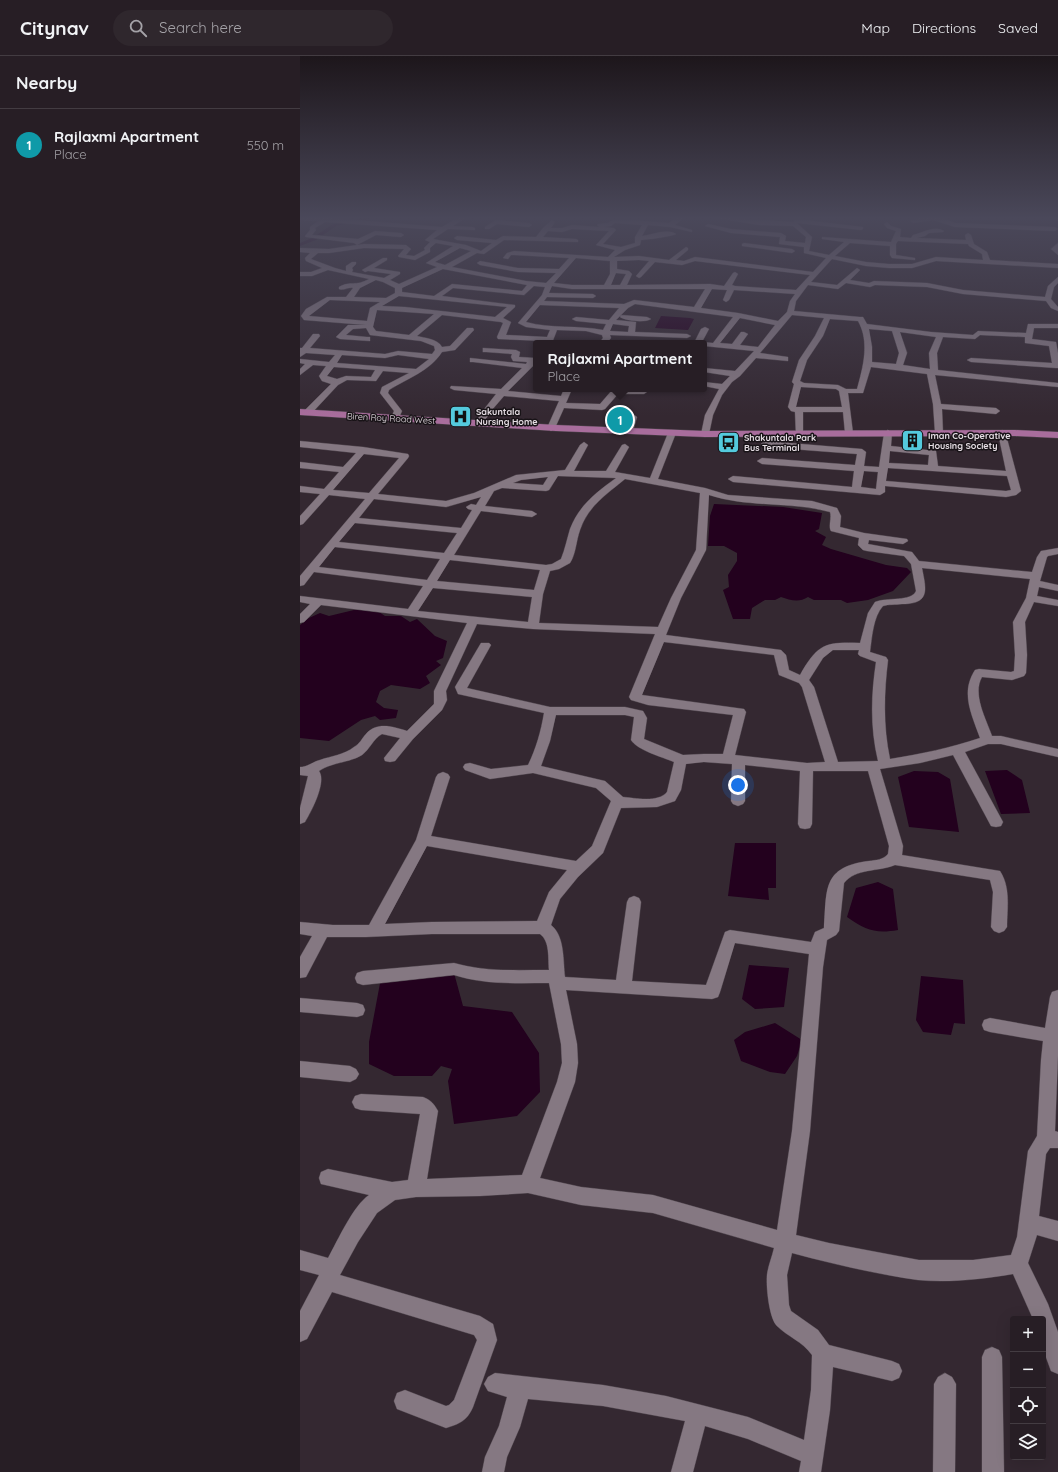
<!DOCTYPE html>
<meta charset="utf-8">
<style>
body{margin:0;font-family:Quicksand,sans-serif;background:#2f272d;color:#f1f3f6}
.controls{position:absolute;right:12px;bottom:12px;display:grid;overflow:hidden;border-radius:4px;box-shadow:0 4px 16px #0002}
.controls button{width:36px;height:36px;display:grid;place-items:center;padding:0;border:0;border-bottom:1px solid #433c42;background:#271e25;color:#f1f3f6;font:20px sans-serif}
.you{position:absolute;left:438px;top:729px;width:14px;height:14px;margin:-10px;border:3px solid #fff;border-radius:50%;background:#1a73e8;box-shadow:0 0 0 6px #1a73e833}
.badge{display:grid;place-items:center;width:26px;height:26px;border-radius:50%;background:#b45309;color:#fff;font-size:13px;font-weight:700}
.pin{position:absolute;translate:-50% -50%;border:2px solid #fff;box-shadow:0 1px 4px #0006}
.popup{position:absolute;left:233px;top:284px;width:174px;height:52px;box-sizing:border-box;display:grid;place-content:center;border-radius:4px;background:#271e25;filter:drop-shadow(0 1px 3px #0005);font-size:13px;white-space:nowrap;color:#a4a2a7}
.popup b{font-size:15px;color:#f1f3f6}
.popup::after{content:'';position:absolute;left:50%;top:100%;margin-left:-8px;border:8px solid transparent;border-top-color:#271e25}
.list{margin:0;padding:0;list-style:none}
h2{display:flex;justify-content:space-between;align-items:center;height:52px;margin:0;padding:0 16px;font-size:17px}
h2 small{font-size:13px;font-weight:400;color:#a4a2a7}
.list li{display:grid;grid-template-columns:26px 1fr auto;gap:12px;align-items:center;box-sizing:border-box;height:72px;padding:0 16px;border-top:1px solid #433c42}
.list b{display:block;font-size:15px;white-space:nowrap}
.list p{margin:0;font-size:13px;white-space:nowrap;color:#a4a2a7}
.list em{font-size:13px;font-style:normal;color:#a4a2a7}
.icon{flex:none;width:22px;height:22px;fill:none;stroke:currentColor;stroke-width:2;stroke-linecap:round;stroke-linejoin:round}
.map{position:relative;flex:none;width:758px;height:1416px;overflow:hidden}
header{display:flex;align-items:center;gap:24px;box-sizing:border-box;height:56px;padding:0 20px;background:#271e25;border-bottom:1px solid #433c42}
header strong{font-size:19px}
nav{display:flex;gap:22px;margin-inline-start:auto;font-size:14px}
.search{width:280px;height:36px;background:#2f272d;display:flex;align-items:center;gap:10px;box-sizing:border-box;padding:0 14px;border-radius:22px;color:#a4a2a7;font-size:15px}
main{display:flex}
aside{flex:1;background:#271e25}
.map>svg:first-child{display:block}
.water{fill:#23011e}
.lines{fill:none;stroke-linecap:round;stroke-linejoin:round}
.canal{fill:#23011e;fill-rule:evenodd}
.building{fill:#156874;stroke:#8ea1a5}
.minor-casing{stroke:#50464e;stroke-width:1}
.major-casing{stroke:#50464e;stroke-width:1}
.minor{fill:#857882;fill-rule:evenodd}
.major{fill:#a86d9c;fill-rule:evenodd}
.labels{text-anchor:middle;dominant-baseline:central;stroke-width:3;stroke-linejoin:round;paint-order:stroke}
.far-poi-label{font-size:9px;font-weight:bold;fill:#e5dde3;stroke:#181317;text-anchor:start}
.far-street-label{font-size:9px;fill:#e5dde3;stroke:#181317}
</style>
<header>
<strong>Citynav</strong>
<div class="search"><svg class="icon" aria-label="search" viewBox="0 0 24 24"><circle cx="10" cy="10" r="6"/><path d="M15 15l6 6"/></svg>Search here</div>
<nav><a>Map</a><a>Directions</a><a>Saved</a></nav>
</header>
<main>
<aside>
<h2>Nearby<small></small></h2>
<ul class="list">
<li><span class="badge" style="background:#0f9aa8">1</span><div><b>Rajlaxmi Apartment</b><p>Place</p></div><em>550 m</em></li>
</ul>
</aside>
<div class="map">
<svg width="758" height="1416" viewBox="0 0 758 1416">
<rect width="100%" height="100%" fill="#342831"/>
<path class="water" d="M361,260L390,262L394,263L388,274L355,272Z
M414,448L483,451L522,457L519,473L515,475L526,481L522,489L531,493L586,509L607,512L611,516L593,535L568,544L547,547L541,544H514L508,541C499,547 490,544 481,541L475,544H465L452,552L450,563H433L423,534L429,531L428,519L437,505V497L424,490H408L410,460Z
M54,554H76L85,560H101L110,566L117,563L135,580L147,585L143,602L136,605L141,609L126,620L130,627L120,633L91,629L80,635L76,646L84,652L98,654L96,662L80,664L75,660L61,664L29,685L0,682V569L9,562L20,557L29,560Z
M707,714L722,724L730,757L701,758L685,715Z
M614,715L638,716L650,723L659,776L609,771L598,721Z
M435,787H476V832H468L469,844L428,840Z
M578,826L593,833L598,874C575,878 566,874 547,861L556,832Z
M449,909L489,912L484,951L455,953L442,943Z
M154,917L163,950L212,956L239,997L240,1036L217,1060L154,1068L148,1025L152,1013L141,1010L132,1020H94L69,1008V986L81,922Z
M621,920L663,924L665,968L654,967L651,979L623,976L616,964Z
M475,967L502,984L497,1000L485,1018L470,1016L441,1005L434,984L445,976Z"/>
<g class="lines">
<path class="canal" d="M67,161H78L36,170L16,184L0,190V187L12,182L33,168Z"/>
</g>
<path class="building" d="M318,358L328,359L322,370L312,369Z"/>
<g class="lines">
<defs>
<path id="minor" d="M0,161H18L142,171L159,161H167L153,170L173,171L175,172V174L148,173L133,183L166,189L181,195L192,187L157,184L154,182L157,180L196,184L203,180L236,181L243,172L252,164L255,166L251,172H262L272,169L299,171L297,169L298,168L308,167L311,165L319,163L369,167L377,161H385L375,169L392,174V176L370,171L348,169L342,180C352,179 367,172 376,178C374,180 346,184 341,184L340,189L325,194L314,201L339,200L369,204L386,191L388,192V194L376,204L384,205L395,201L513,216L526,202L504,197V191L479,188L480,181L431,177L405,170L408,168L431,173L481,177L486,180L485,185L505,187L506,181L493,170L459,169L410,161L494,166V164L496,163L563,171V173L561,174L497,167L512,181L509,195L529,199L544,186L522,183V181L591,186L596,175L587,172L584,168L587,166L591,170L601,173L600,181L611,182L613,179C623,177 634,169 644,175L643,176L629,177L625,180L617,182L666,184L665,179L668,177L671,179L674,188L687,196L690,204L758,208V212L636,205L612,212H589L566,210L532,203L511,226L537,229L557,212L560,214L550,224L569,227L574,225L627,227L663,234L745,241L748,230L758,221V227L754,231L751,243L758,251V255L751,252L746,245L663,238L627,231L575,229L570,231L546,227L538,233L508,229L496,245L494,255L560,261H563L567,268L631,276L673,279L678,275L726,277L728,268H758V272H734L732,283L756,286L758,297V312H756L671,306L667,304L671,302L752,307L749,290L725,287V281L680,279L675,283L643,281L637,297L638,314L758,327V331L635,319L641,348L696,352L700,355L696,358L642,353L643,377L639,380L635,377L633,348L627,318L571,311L563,337H548L553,377L552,379L549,380L545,377L543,356H503V378L502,380H496L495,356L491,355L488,351L494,328L492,326L499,304L515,280L524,262L492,259L460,297L488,301V305L456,302L440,320L432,326L422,339L413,359L409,378L405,381L401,378L405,359L419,333L404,330V326L422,328L430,320L404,316V312L435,315L454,295L404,290V287H394L401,273L405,271L409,273L402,286L413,287L433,261L335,248L328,252L316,264L336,266L335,276L387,278L391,280L387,282L310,279L311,282L307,287H299L303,282L302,279L286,275L257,274L252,287H244L245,285L198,283L197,281L203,267L201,266L142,259L117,280C125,282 138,283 142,291L150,290L167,272H173L174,274L155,294L142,296C130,315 108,322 89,334L88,337L102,355L98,364H92L91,362L94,355L80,337L82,331L109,317L83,315L76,325L47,324L38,329L10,359H4L3,357L4,355L31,328L22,325L19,320L26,310L13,309L0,319V313L5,308L0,307V303L29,306L35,299L6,297L0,301V292H2L13,278H19L20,280L10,292L85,298L98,295L132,298L135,294L134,290L121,285L70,279L66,272L53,273L46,279L67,281H70V285L40,283L36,281L48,269H66L4,264L1,260L6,253L27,241H46L53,232C48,231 44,235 39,233V231C51,224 55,231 69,223L28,214L12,220H0V216H11L22,212L6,205L5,202L10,197L0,196V192L29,193L64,188L106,189L111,193L106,199L114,200L125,194L124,192L130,186L125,184L137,174L25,166L15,172L16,174L12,179L58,183L75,175L101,177L104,179L101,181L76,179L57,189L54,187L6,181L5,180L10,174V171L18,165L0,164ZM315,167L342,169L335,181V187L321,191L303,188L316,174L314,172L304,171L311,170ZM272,173L309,175L296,189L315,194L308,201L214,195L207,197L203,202L208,203L211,199H214L269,202L259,213L218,212L180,205L177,207L180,209L218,216L256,217L246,227L226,225L152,211L177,197L184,198L204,184L278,186V184L276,183L243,181L248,175L262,176ZM598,185L668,188L669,190L682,198L683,204L636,201L612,208H589L566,206L535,200L550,187L590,190V199L592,202L615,204V202L596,199V188ZM136,187L153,190L126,207L137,211L99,228L90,224L100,218V216L74,212L87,204V202H83L62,214L65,216L68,215L91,218L84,222L52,216L53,214L52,212L56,208V206H52L46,210V215L35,212L11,203L18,197H29L64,192L104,193L98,200L99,201L115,204L130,196V192ZM160,192L171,195L145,209L135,206ZM276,202L310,205V218L304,229H272L254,227ZM339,204L349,205L336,220L339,222L341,221L355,206L382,209L395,205L510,219L496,234L435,230L432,229L438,218L435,216L433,217L424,230L410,228L327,229L332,218L329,215L317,213V205ZM143,213L227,229L222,235L152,228L134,240L102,236V232ZM316,217L326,218L320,229H311ZM76,224L83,226L95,232V237L86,242L54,241L60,232ZM234,230L245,231L242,239L218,267L226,271L250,274L247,281L206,279L211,266L203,262L215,251V249L142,240L153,232L224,239ZM252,230L272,233H405L394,251L334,244L324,248L244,245L247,241L293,242L296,240L293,238L249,237ZM412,233L427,234L423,244L426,246L429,244L434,234L495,238L490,245L487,256L478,265L438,257L401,252ZM99,240L207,251L195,261L105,251L82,250ZM30,244L80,246L70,252L67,265L9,260ZM240,249L319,252L309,264L276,261L272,263L276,265L306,268L303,274C278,269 251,273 226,266ZM77,254L134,258L109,279L76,275L73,271ZM440,262L475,269L458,291L440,289L448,278L444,276H441L432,288L420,287ZM530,263L558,265C570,286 563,311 557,333H546L538,329L504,327L500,325L507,304L523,280ZM313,268L329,270L328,276L310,275ZM569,273L592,275L599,297L596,308L572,306V291ZM600,276L636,281L629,297L630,313L603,309L607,297ZM42,299L85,302L98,299L129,303L116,313L37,307ZM34,311L75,314L71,321L46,320L37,323L27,320ZM501,331L536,333L539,335L542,351H496Z
M620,161H640L655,167L755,171L758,173L755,175L655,171L633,164L613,167L610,165Z
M754,161H758V165L756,164Z
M196,164L229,167L232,169L229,171L197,168L189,173H185V171Z
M444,187L492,193L495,195L492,197L442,190V188Z
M758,187V199L751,193Z
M321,259L347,261L351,263C345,267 326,265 320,261Z
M183,292L216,294L220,296L219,301L236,302V307L208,335L261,340L264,333H272L266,347L300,348L313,333H351L344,338H318L305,353L302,354L264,352L255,372L251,375L247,372L259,345L204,340L191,355L182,369L179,370L175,367L185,352L196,338L154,334L150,332L151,330L201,333L222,312L173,306H170V302L226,308L227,306L213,305L211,301L212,298L186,296H183Z
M333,358L337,361L333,375L332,377H326L325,375L329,361Z
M372,374L376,377L358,423L405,432L428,439L512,445L537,452L541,460L540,471L564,477L607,483L608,485L603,488L569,484L568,488L612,496L619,505L732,516L737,501L741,495L758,492V498L748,500L747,501L740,525L758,529V535L739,531L737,540L758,544V550L734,546L725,566L727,599L726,617L724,620L712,624L682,621C672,638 686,663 692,680H701L758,693V701L701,688H688L665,696L703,766L701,770L696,771L691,770L653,699L620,707L580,713L603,790L602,799L700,815C711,832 707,852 707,871L704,875L699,877L694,875L691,871L693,836L690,824L595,809C578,816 556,812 544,827L539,875L536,879L527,884L523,911L510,1075L496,1179L529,1187L619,1204H673L711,1199L717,1181L728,1095L737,1080L741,1004L743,985L690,976L684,974L682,969L684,964L690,962L745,972L750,941L752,936L758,934V1000L755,1075L758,1076V1092H750L746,1098L739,1160L758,1165V1185L737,1179L728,1207L748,1248L758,1276V1318L751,1315L743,1293V1263H733L713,1218C683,1223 649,1227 618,1224C576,1218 533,1208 492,1197L487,1219L489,1249L491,1255L518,1274L529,1289L592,1305L599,1308L602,1315L599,1322L592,1325L533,1311L530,1354L521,1416H499L501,1405L448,1383L405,1370L393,1416H371L385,1365L303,1350L228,1343L220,1371L207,1401L204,1416H182L185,1401L199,1370L207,1341L188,1335L184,1328L188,1321L195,1317L303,1329L366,1340L448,1361L504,1384L511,1334L512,1299C502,1285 488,1281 477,1270C469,1262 466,1231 467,1219C468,1210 472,1201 474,1192L353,1157L281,1149L228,1137L180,1140L116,1141L95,1144L77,1157L58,1186L40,1219L180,1260L193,1268L197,1284L173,1351C167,1365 159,1368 146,1372L97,1353L94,1345L97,1337L105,1334L146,1350L149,1349L154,1344L177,1284L174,1279L32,1236L7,1283L0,1286V1255L19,1219L0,1214V1194L28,1202C38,1184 53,1150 69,1139L21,1128L19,1122L21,1116L28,1113L92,1126L108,1124L120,1058L61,1054L55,1052L52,1046L55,1040L61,1038L123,1041C131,1044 134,1048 138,1055L127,1123L222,1119L257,1026L262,1007L261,988L249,927C217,927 185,929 154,919L63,929L57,927L55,922L57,917L63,915L154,907C185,916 216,914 249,914C248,902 250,885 240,878H132L66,881H27L6,921L0,922V901L12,880L0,878V866L33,869H69L116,784L136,721L138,718L143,716L148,718L150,721L131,780L276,805L292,790L311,745L296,732L233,717L190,723L165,714L163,711L165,708L170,707L191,713L228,709C236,693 241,675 244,657L158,638L155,631L181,587H189L191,589L167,632L250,651H325L343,655L347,662L344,683L383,699L404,698H423L433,659L348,649L331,644L329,641L355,578L233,573L177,568L146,635L147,644L142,654L113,683L95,705L90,706L85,705L84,702L100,682L82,678C73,683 70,693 62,699C49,707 32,706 19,715C27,726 11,756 5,766L0,768V752L8,720L0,719V711C8,711 12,706 20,704C31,700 44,699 54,691C60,688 62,682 66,678C77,665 94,671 107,675L134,648V635L167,567L21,549L4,566L0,567V558L10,548L0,546V540L108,553L123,530L14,516L4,529L0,530V520L65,443L29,439L3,468L0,469V460L20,438L0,436V430L24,433L39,416L0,412V406L43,411L56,397L0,391V385L63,391L108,398L109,400L108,402L78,438L146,445L174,437L216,419L265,414L280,389L284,386L288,389L274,415H306L322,389L325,388L329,391L315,416L350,422L368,377ZM64,398L99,402L69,437L33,434ZM258,420L316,422C297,436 279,449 270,473C267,483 265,493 261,503L252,508L246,509L154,499L181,455L232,461L237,458L232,455L185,450L194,435L202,432L246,435L249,434ZM248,421L243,429L213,427L221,424ZM325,423L400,437L396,494L371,542L358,571L239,567L243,538L250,515L259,513L270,507C276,498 276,485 280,474C288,450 307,438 325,423ZM409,439C448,452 490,445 530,456C532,462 528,470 531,475L559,482L558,489L563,494L567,495L604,500L611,508L616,535C611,546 587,541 575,546L568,557L560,587C526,586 518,587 500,619L489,614L486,599L481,594L366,579L381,542L406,494ZM181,441L176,449L171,448L166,451L168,453L172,454L161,472L59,462L74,443L146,451ZM55,467L157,477L144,497L39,486ZM35,491L140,503L127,524L19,511ZM150,504L240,514L234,534L137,525ZM622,512L730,523L726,542L713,566L715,599L714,615L711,616L679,613L675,614C660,637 672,659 680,682C650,692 621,698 590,703C583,670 584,637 588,604L586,601L570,596C572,582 573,561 583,550C589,548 595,549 602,548C631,548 626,533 622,512ZM133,532L232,541L228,566L118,555ZM364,586L474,599L479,619L499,627L502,631L525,706L507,707L435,699L446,656L444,653L342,639ZM533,594H559L558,598L560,600L576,606C571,639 570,672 578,705L538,706L514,631L509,624L523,602ZM256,659H325L334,661L331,684C337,694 362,701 374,706L367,736C358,747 335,742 323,741L305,725L241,710L250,685ZM404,706L432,708L431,745L433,748L438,750L443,748L445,745V709L500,715L498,768L500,772L505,773L510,772L512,768L513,715H568L589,790L588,798C583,804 576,804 569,805C522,811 527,833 524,872L515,876L511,886L430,874L425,876L406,929L332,925L341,846L339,842L334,840L329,842L327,846L316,924L265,921C263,905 265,880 251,869L260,843L278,821L303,797L321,752L357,751L375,745L381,734L386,708ZM127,790L267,814L249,836L237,865L132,866L85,868ZM435,887L509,898L492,1075L477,1174L353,1139L281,1131L240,1122L275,1026L278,1007L277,988L266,934L412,943L418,941L420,936Z
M588,374L592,377L591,390L636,395L638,410L706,415L698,377L702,374L705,375L721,435L716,439L706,441L585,430V436L580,439L433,426L428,423L433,420L552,431L554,415L462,408L457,405L462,402L555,409L557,398L465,391L461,388L465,385L562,393L566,396L564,410L579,411L584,377ZM590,395L629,399L628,409L589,407ZM588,412L707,420L711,434L706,435L586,425ZM564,415L578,416L576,433L561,431Z
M0,942L57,947L63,949L65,954L63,959L57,961L0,956Z
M0,1005L50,1010L56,1013L59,1018L56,1023L50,1026L0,1021Z
M692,1291L699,1294L702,1301L704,1416H682V1301L685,1294Z
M645,1317L652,1321L656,1328L655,1416H633L634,1328L638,1321Z"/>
<path id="major" d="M0,353L256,369L405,375L715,374L758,376V382L715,380L405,381L256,375L0,359Z"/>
</defs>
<use href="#minor" class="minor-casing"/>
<use href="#major" class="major-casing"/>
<use href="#minor" class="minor"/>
<use href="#major" class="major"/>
</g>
<linearGradient id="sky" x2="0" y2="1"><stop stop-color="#1d161b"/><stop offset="0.45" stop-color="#4a485a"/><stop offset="1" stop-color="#4a485a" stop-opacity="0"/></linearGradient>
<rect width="758" height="360" fill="url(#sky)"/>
<defs>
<symbol id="hospital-square" viewBox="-11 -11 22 22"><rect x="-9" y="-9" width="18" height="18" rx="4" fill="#54cadd" stroke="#181317"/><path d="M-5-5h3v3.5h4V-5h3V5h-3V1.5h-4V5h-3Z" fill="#111"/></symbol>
<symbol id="building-square" viewBox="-11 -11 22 22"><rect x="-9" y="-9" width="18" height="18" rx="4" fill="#54cadd" stroke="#181317"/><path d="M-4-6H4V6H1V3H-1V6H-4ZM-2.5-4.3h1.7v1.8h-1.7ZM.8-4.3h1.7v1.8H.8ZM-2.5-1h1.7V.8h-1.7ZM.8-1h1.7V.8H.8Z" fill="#111"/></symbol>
<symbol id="bus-square" viewBox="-11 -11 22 22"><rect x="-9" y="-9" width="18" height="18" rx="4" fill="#54cadd" stroke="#181317"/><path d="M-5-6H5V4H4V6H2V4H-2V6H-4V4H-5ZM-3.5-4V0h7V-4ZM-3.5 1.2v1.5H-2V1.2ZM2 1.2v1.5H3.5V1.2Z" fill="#111"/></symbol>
</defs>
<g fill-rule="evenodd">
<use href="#hospital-square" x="148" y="348" width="25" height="25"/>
<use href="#building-square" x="600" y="372" width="25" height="25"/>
<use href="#bus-square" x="416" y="374" width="25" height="25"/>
</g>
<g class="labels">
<g class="far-poi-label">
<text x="176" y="355">Sakuntala<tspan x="176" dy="10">Nursing Home</tspan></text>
<text x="628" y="379">Iman Co-Operative<tspan x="628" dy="10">Housing Society</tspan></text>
<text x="444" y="381">Shakuntala Park<tspan x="444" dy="10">Bus Terminal</tspan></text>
</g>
<g class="far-street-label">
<text transform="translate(91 362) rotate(3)">Biren Roy Road West</text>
</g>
</g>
</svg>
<div class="controls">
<button>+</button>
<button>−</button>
<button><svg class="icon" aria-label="locate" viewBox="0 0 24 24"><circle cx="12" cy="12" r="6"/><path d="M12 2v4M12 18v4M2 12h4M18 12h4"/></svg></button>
<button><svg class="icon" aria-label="layers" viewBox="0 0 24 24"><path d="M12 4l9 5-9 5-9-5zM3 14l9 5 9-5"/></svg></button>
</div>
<div class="you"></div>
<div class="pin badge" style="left:320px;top:364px;background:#0f9aa8">1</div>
<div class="popup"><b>Rajlaxmi Apartment</b>Place</div>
</div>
</main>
